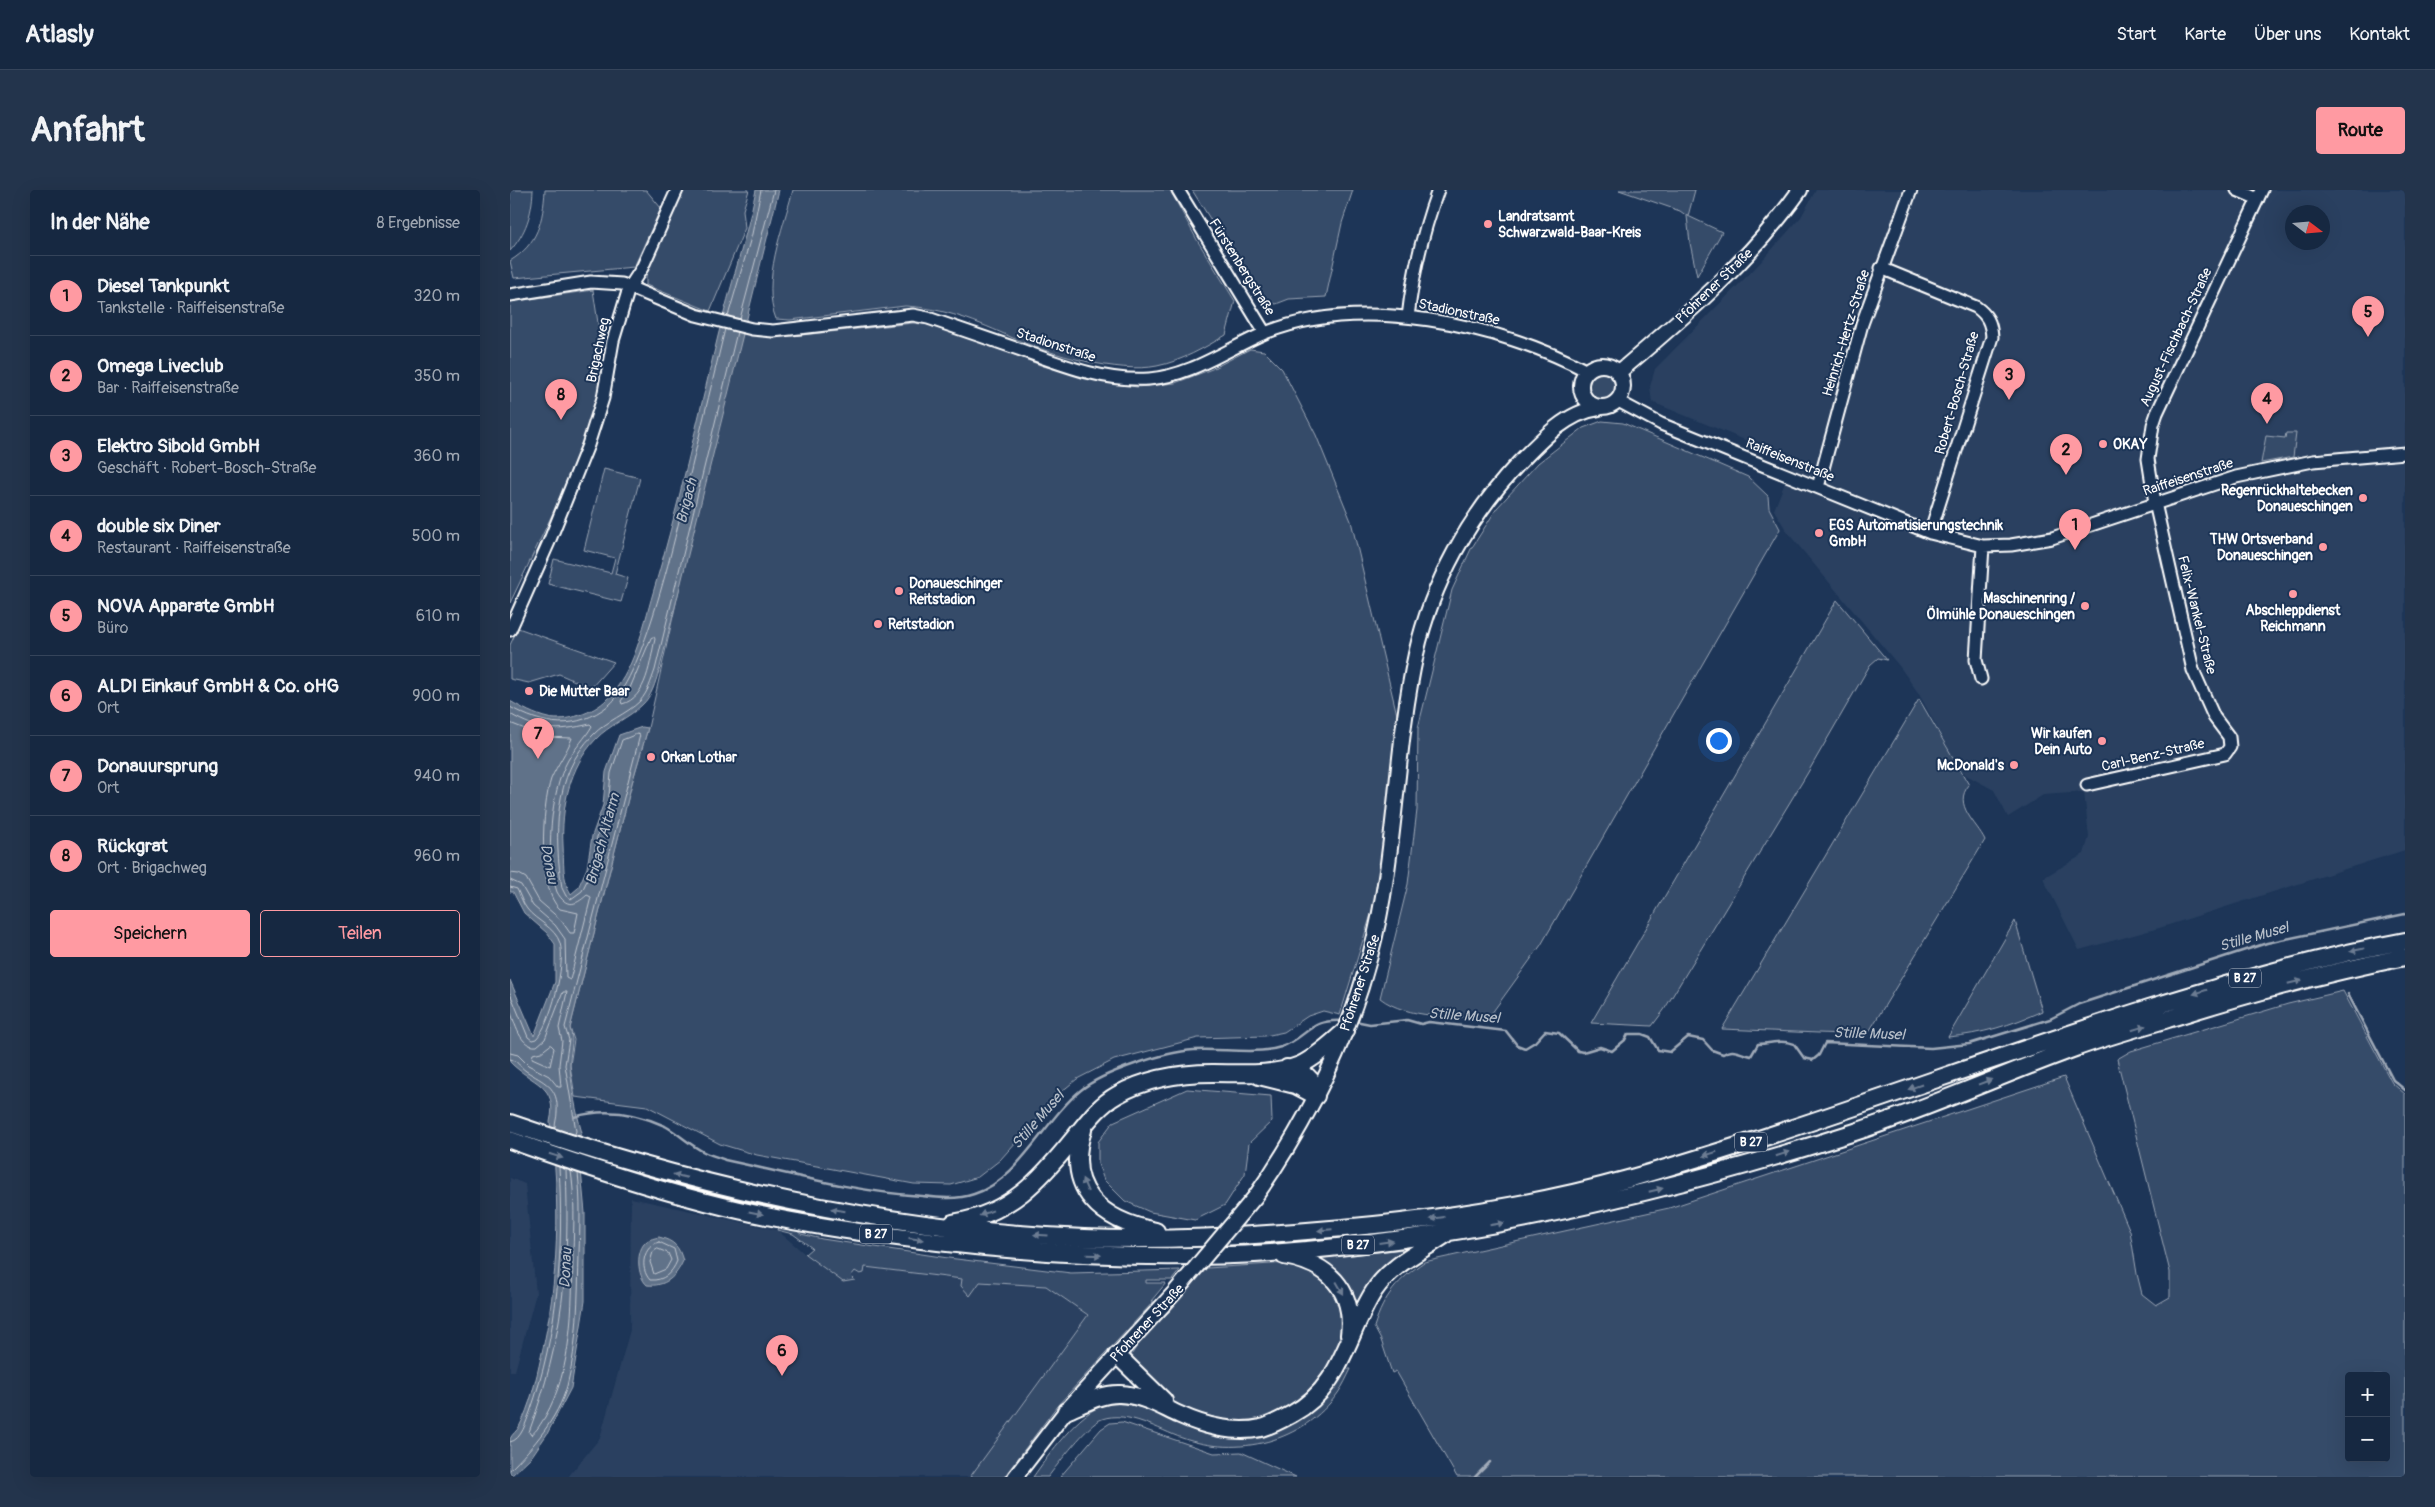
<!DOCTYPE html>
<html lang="de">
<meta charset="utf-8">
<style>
body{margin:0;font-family:Pangolin,sans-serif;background:#23344c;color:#f1f3f6}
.controls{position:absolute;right:15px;bottom:15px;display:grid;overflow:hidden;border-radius:5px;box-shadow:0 5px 20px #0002}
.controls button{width:45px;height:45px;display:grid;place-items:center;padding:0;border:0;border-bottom:1px solid #35445a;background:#162841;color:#f1f3f6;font:25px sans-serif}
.compass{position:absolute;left:1775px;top:15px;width:45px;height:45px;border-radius:50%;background:#162841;box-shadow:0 5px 20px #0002;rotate:106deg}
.you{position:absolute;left:1208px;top:550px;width:18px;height:18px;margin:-12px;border:4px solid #fff;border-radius:50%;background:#1a73e8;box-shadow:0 0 0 8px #1a73e833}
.badge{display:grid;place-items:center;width:32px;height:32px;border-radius:50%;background:#ff9aa2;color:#111;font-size:16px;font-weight:700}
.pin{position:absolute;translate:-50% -41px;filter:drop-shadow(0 1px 2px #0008)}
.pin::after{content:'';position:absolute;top:26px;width:18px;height:15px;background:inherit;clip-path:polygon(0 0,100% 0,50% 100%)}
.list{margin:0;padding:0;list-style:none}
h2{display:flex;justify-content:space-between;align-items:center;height:65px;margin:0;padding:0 20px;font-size:21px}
h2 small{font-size:16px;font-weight:400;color:#9ea6b1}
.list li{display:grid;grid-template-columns:32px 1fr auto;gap:15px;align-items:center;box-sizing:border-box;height:80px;padding:0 20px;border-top:1px solid #35445a}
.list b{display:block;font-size:19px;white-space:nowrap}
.list p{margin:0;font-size:16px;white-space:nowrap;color:#9ea6b1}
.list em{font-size:16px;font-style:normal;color:#9ea6b1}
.actions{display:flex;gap:10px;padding:15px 20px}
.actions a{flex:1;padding:11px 0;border:1px solid #ff9aa2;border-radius:5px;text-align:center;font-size:18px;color:#ff9aa2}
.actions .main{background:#ff9aa2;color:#111}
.map{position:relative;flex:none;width:1895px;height:1287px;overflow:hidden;border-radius:5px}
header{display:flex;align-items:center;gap:30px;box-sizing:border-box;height:70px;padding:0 25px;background:#162841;border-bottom:1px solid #35445a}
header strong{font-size:24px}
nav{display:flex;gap:28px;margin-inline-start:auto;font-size:18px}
.intro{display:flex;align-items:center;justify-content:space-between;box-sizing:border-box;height:120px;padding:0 30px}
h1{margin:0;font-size:35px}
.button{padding:12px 22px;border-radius:5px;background:#ff9aa2;color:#111;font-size:18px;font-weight:700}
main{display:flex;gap:30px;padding:0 30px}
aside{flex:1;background:#162841;border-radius:5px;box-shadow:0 5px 20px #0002}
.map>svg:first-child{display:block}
.built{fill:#2a4161;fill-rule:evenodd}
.green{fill:#364b69;stroke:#9aa5b4;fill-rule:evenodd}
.water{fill:#617289;stroke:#a0aab8}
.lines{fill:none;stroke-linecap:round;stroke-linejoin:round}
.shore{stroke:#c0c7d0;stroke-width:1}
.stream{stroke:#a0aab8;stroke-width:2.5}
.minor-casing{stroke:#fff;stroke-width:15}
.major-casing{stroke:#fff;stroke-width:18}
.highway-casing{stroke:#fff;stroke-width:20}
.minor{stroke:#1d3557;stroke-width:11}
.major{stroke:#1d3557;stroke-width:14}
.highway{stroke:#1d3557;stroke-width:16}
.major-bridge-casing{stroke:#fff;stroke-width:18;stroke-linecap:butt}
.major-bridge{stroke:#1d3557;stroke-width:14}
.oneway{fill:#6c7c92}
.poi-dot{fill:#ff9aa2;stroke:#1d3557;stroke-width:2}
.labels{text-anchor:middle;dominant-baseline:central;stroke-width:4;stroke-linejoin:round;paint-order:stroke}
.shield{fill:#1d3557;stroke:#bbc2cd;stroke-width:1}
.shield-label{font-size:12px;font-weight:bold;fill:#fff}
.poi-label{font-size:14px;font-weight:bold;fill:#fff;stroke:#1d3557;text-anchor:start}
.street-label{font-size:14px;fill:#fff;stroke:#1d3557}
.water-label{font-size:15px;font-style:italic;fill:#b8c0ca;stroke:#1d3557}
</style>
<header>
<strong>Atlasly</strong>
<nav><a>Start</a><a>Karte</a><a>Über uns</a><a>Kontakt</a></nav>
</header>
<div class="intro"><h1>Anfahrt</h1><a class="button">Route</a></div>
<main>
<aside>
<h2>In der Nähe<small>8 Ergebnisse</small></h2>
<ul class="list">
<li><span class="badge">1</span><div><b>Diesel Tankpunkt</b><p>Tankstelle · Raiffeisenstraße</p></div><em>320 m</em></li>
<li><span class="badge">2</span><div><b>Omega Liveclub</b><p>Bar · Raiffeisenstraße</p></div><em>350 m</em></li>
<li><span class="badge">3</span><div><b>Elektro Sibold GmbH</b><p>Geschäft · Robert-Bosch-Straße</p></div><em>360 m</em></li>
<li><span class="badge">4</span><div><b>double six Diner</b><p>Restaurant · Raiffeisenstraße</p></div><em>500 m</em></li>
<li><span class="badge">5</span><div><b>NOVA Apparate GmbH</b><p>Büro</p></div><em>610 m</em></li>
<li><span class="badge">6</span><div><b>ALDI Einkauf GmbH &amp; Co. oHG</b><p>Ort</p></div><em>900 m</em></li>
<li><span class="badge">7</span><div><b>Donauursprung</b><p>Ort</p></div><em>940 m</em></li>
<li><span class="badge">8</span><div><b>Rückgrat</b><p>Ort · Brigachweg</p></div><em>960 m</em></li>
</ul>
<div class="actions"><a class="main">Speichern</a><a>Teilen</a></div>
</aside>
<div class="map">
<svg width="1895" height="1287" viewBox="0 0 1895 1287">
<rect width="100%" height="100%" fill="#1d3557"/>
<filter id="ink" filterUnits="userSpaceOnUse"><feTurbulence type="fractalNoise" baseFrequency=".02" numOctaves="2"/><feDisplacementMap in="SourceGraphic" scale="10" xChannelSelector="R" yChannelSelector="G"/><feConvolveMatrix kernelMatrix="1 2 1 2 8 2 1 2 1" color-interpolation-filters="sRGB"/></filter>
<g filter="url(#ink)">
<path class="built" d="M1306,0H1895V660L1649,738L1569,760L1533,688L1574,664L1579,647L1574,602L1533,605L1498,627L1484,600L1456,585L1443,567L1409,504L1390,477L1278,343L1264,320L1284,270L1142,212L1140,197L1145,179L1250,73L1291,27ZM1782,22H1812V52H1782Z
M0,988L15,994L26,1103L5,1181H0Z
M121,1008L267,1040L295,1064L344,1089L341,1087L345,1081L350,1084L355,1077L452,1089L456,1100L455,1102L470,1092L536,1096L578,1125L460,1287H58L90,1248L120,1140Z"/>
<path class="green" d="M0,0H23C22,24 16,43 0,61Z
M35,0H136L151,18L124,77L4,88L0,71C28,54 33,31 35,0Z
M172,0H239L233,20L235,38L200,121L136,95V81Z
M283,0H660L687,50L725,111L716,145C694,158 672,171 647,176C610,184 538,164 503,148C468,132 434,118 395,116L280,130L266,129C251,92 273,38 283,0Z
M682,0H843L832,33L816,107L779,109L766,114L756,111L743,90L731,78Z
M1109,0H1185L1178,26L1212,42L1187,86L1180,53L1177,26L1170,21Z
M83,100L95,179L87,215L72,257L41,327L0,413V112Z
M403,133L429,136L533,176L593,192L627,197L665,193L702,179L740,159L754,161L772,179L806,245L841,331L888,529L874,671L865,711L830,825L813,821L798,826L774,842L755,846L688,848L604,870L567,889L551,902L490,970L468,987L441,995L404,994L247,965L210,954L137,916L65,907L60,875L64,850L60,838L122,593L138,538L180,351L232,143L264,148Z
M1074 197a18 18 0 1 1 36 0a18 18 0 1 1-36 0Z
M1092,231L1113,233L1238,287L1258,306L1259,318L1270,339L1031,755L979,827C946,827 897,829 870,808L898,694L907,620L908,538L942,400L961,359L987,318L1028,273L1073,238Z
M1776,243H1786L1783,267L1751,273L1756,246L1775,248Z
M94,279L130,288L105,384L118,388L111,412L38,394L44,369L101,383L105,368L74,360Z
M1327,410L1377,470L1368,468L1360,475L1297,584L1154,820L1142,836L1081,833Z
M8,438L104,472L81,498L49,484L19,493L0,489V455Z
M1409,509L1459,595C1442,615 1467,633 1475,650L1357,845L1212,839Z
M1505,731L1532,821C1501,835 1472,844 1438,847Z
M1833,801L1882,893L1895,904V1287H947L886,1181L882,1183L871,1150L864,1137C874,1105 888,1090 914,1072L1159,1018L1554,887L1620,1041L1627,1084L1632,1104L1646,1115L1660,1107V1082L1607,869L1621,861L1778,814ZM1839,1186H1876V1268H1839Z
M677,899L761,906L762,931L739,953L735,984L715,1015L685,1030L640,1022L615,1011L594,990L588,974V952L603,932Z
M268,1037L286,1040L291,1044L312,1049L438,1068L561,1083L670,1080L662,1090H636V1093H656L641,1111H644L547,1216L494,1287H460L578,1125L536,1096L470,1092L460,1106L451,1096L452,1089L355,1077L354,1083L350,1084L345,1081L341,1086L345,1090L333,1092L295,1064L302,1058L283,1044L267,1040Z
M904,1058L846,1128L804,1069Z
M778,1073L818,1089L835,1121L831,1158L810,1195L780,1219L745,1232H709L659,1213L620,1167L635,1143L659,1122L697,1078Z
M837,1179H841C837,1187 833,1196 828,1203C793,1252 728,1268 672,1248C649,1240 618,1220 592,1229C578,1234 548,1274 538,1287H523C538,1266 569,1221 595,1215C629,1208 658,1232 688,1242C747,1262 808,1231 837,1179Z
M612,1232L704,1263L731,1262L786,1287H550L591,1239L600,1233Z"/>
<path class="water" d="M246,0H269L149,481C145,493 142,506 132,515C119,528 99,535 86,549C59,577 51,619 53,655C54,671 52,690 61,704L68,698L77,678L82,646L93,615L96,582L109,545L132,537L138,538L122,593L60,838C65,854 59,862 60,877C62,899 66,922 72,943L68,948L75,1023V1111L61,1198L37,1244L22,1266L0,1287C0,1276 0,1259 0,1249C2,1244 7,1241 9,1237C20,1216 26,1190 31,1167C49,1091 51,1010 40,932C49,894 21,894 0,872V790L24,846L45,792V754L37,743L14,723L3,702H0V511C12,518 25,525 38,528C56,532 84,523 97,509C124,483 133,437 143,403C168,318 187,232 208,146C220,97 236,49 246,0Z
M149,1047C164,1051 169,1056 173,1071C166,1087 155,1097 137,1095C127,1086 125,1060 137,1051C140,1049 145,1048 149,1047Z"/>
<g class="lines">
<path class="shore" d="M218,126L242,44L251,0
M230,129L264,0
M144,447L145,449C140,471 137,508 112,514L111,511L120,498L141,448Z
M0,517C34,536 66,541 99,515C136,486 170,326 182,276C193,230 204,185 215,139
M0,524C29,541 47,542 80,534L82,536C76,547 65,558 58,570C40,602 35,668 47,702C56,718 65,716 77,705L81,707L60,790L56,788L55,749L45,735L23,716L11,695L0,690
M0,533L35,547L62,548C57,562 47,575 41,589C32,616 27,700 50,719L68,723L64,743H60L51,730L29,711L16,688L9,684L0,683
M0,697L7,699C10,705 13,714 17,719C26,731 45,737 50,753C56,774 41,834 26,849L22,850L18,847L0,803
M0,820C5,833 10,858 27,856L35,849L53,802H57L49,838L52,851L49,875L51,897H48L39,886L18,875L8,865L0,863
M41,855L44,858L40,876L22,868L23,864L31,862Z
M0,869C7,870 10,877 16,881C33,892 49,896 47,922C47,928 45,932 45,938
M65,944L66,941L55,875L59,850L55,837L130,545L127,544L112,550L101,583L98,617L87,647L82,680L72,701L61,709L56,706L52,698C44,647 43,584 83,545C96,531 117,524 130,511C138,502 141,491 145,480L227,142
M56,979C60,1076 53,1150 19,1242L21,1245C27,1241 31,1233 35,1227C63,1178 62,1117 63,1062C64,1035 65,1008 61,981
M149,1052L164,1059L167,1071C162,1083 154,1091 140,1090C129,1078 133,1056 149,1052Z
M148,1059L158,1063L161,1070L156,1079L144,1084L140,1072L143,1062Z
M0,1252C12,1250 16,1231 20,1222C48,1143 54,1060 49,977
M0,1280C23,1257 48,1228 57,1196C68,1154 68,1106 69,1063C70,1037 71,1010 68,983"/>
<path class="stream" d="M1838,804L1883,890L1895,900
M845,831L860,834L897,830L911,834L919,832L996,841L1007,855L1015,858L1025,852L1035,841L1049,843L1068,861L1073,862L1090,857L1102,861L1115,850L1118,844H1132L1140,847L1148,860L1160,862L1178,847L1193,850L1202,860L1213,864C1224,857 1229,864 1241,866L1248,854C1261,854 1270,849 1284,854L1294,868L1303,870L1309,865L1315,853L1421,858L1459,854L1540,829L1569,814L1757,753L1895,724
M64,927C94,918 126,923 155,936C168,943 180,955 194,962C200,965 208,967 215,970C280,984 346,1002 412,1006C429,1008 447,1010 464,1004C509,990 535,929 571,900C593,882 655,862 684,860C709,858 747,865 771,857C799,847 798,828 835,831
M965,1287L980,1272"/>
<defs>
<path id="minor" d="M668,0L755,143
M1727,0L1748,9
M1371,78L1466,117C1477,125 1481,132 1482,147L1420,343
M0,105L81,92L112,94L186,125L242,139L263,141L403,125L418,128C450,139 482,150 514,161C555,176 596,192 639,189C681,186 717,159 755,143C851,104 988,134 1077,181
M898,127C903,83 913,41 928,0
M1108,211L1151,234L1420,343L1473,356L1501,355L1542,348L1726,287L1803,271L1895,263
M1308,297L1352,134L1401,0
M0,440L39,352L78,255L93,208L103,151L119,98L132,78L167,0
M1471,489L1466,470L1473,356
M1577,595L1715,564L1720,557L1719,547L1704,527L1683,480L1645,313L1638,269L1643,235L1647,223L1752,0"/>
<path id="major" d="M1071 196a21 21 0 1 1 42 0a21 21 0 1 1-42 0Z
M1108,183C1174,127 1240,71 1290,0
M745,1007C796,934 837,853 860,766C887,667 884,564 906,464C922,393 959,326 1009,273C1031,250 1057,222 1089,218
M505,1287L556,1221L665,1102"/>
<path id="highway" d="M777,878C795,883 804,886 806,906
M749,886L785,895L806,906
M0,933C185,997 378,1040 574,1048C653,1051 731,1047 809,1040C913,1032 1018,1017 1118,989C1294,939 1465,873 1639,818C1724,792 1808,767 1895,751
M573,940C554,1000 592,1031 646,1041
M0,950C65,973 130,995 196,1012C272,1032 351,1043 428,1052C538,1065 650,1070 761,1063C960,1049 1155,1003 1345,942C1419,918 1491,885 1565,858C1595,847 1627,838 1658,829C1736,804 1815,783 1895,767
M443,1033C500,1024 530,990 564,948C577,932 589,915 607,905C635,889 671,883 703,883C730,883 763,886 790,875C807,867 821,853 835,841
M774,1066C817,1073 845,1099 839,1145
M607,1165L654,1211
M556,1221C573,1214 592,1203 610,1204C633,1205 650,1216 670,1225C694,1236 725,1244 751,1238C762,1235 773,1229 782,1224C832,1197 836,1145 864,1101C881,1075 910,1062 935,1045"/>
</defs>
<use href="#minor" class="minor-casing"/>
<use href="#major" class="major-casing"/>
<use href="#highway" class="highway-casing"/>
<use href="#minor" class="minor"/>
<use href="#major" class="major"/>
<use href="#highway" class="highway"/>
<defs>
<path id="major-bridge" d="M665,1102L745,1007"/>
</defs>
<use href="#major-bridge" class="major-bridge-casing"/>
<use href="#major-bridge" class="major-bridge"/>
</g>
<defs><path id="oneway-solid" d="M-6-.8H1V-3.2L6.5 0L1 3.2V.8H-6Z" transform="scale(1.25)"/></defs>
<g class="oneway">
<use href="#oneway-solid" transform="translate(1847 760) rotate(168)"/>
<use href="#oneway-solid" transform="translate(1785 792) rotate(-14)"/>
<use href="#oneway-solid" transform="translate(1690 802) rotate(163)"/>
<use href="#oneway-solid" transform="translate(1629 838) rotate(-17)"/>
<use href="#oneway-solid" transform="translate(1475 892) rotate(-21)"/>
<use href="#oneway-solid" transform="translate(1405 897) rotate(161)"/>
<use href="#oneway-solid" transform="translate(1200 964) rotate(163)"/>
<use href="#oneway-solid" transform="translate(1273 964) rotate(-17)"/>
<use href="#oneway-solid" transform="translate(46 966) rotate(18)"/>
<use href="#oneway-solid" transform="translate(170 986) rotate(-166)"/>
<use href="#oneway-solid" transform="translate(575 995) rotate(-113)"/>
<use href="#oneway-solid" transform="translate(1146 1000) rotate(-14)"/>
<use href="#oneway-solid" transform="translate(328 1020) rotate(-170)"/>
<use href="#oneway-solid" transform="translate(246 1023) rotate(12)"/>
<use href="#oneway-solid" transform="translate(476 1023) rotate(159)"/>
<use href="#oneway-solid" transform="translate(927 1028) rotate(173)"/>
<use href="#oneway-solid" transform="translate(987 1034) rotate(-10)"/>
<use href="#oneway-solid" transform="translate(815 1040) rotate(175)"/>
<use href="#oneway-solid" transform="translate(531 1045) rotate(-176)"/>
<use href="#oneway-solid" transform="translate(406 1049) rotate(7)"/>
<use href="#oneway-solid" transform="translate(876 1052) rotate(-8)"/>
<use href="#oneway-solid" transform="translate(584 1065) rotate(2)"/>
<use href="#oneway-solid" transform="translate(830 1098) rotate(60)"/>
</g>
</g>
<g class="poi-dot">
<circle cx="978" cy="34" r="5"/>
<circle cx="1593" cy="254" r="5"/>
<circle cx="1853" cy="308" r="5"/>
<circle cx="1309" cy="343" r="5"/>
<circle cx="1813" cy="357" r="5"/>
<circle cx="389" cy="401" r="5"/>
<circle cx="1783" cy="404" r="5"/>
<circle cx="1575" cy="416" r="5"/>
<circle cx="368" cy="434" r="5"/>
<circle cx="19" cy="501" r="5"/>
<circle cx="1592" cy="551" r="5"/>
<circle cx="141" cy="567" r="5"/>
<circle cx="1504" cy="575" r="5"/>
</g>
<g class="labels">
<g class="shield">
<rect x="1719" y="778.5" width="32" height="19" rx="4"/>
<rect x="1225" y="942.5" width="32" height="19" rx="4"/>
<rect x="350" y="1034.5" width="32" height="19" rx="4"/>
<rect x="832" y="1045.5" width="32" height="19" rx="4"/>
</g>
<g class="shield-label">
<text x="1735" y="788">B 27</text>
<text x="1241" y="952">B 27</text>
<text x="366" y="1044">B 27</text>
<text x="848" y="1055">B 27</text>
</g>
<g class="poi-label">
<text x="988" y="26">Landratsamt<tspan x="988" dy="16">Schwarzwald-Baar-Kreis</tspan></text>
<text x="1603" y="254">OKAY</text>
<text x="1843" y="300" text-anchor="end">Regenrückhaltebecken<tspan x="1843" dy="16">Donaueschingen</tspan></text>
<text x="1319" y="335">EGS Automatisierungstechnik<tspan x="1319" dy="16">GmbH</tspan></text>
<text x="1803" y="349" text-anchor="end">THW Ortsverband<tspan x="1803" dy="16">Donaueschingen</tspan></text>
<text x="399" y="393">Donaueschinger<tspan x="399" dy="16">Reitstadion</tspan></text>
<text x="1565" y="408" text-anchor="end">Maschinenring /<tspan x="1565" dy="16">Ölmühle Donaueschingen</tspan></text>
<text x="1783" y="420" text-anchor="middle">Abschleppdienst<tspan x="1783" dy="16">Reichmann</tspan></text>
<text x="378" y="434">Reitstadion</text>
<text x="29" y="501">Die Mutter Baar</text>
<text x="1582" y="543" text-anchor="end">Wir kaufen<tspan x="1582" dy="16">Dein Auto</tspan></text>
<text x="151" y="567">Orkan Lothar</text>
<text x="1494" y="575" text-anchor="end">McDonald's</text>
</g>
<g class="street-label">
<text transform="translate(732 77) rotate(58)">Fürstenbergstraße</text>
<text transform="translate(1204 96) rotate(-44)">Pfohrener Straße</text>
<text transform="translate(949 122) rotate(12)">Stadionstraße</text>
<text transform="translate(1336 143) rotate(-73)">Heinrich-Hertz-Straße</text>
<text transform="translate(1666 147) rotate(-65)">August-Fischbach-Straße</text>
<text transform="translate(546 155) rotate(18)">Stadionstraße</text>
<text transform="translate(88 160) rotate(-78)">Brigachweg</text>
<text transform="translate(1447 203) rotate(-74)">Robert-Bosch-Straße</text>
<text transform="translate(1280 270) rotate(22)">Raiffeisenstraße</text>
<text transform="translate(1678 287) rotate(-18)">Raiffeisenstraße</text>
<text transform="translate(1687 425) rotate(76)">Felix-Wankel-Straße</text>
<text transform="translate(1643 565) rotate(-13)">Carl-Benz-Straße</text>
<text transform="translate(850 793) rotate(-72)">Pfohrener Straße</text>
<text transform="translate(637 1133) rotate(-47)">Pfohrener Straße</text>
</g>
<g class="water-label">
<text transform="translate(177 311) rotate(-76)">Brigach</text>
<text transform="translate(93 649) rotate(-75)">Brigach Altarm</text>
<text transform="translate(39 674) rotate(79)">Donau</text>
<text transform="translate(1744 747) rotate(-16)">Stille Musel</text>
<text transform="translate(954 826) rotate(4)">Stille Musel</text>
<text transform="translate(1359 844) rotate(2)">Stille Musel</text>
<text transform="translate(528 930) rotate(-49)">Stille Musel</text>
<text transform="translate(56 1078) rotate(-87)">Donau</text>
</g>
</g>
</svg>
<div class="controls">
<button>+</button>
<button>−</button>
</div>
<svg class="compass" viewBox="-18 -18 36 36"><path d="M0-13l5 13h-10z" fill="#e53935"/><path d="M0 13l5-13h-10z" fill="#9ea6b1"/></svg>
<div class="you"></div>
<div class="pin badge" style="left:1565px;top:360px">1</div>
<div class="pin badge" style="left:1556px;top:285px">2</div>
<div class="pin badge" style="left:1499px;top:210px">3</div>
<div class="pin badge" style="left:1757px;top:234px">4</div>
<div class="pin badge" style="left:1858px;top:147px">5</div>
<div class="pin badge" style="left:272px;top:1186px">6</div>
<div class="pin badge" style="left:28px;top:569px">7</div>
<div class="pin badge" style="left:51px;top:230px">8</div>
</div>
</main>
